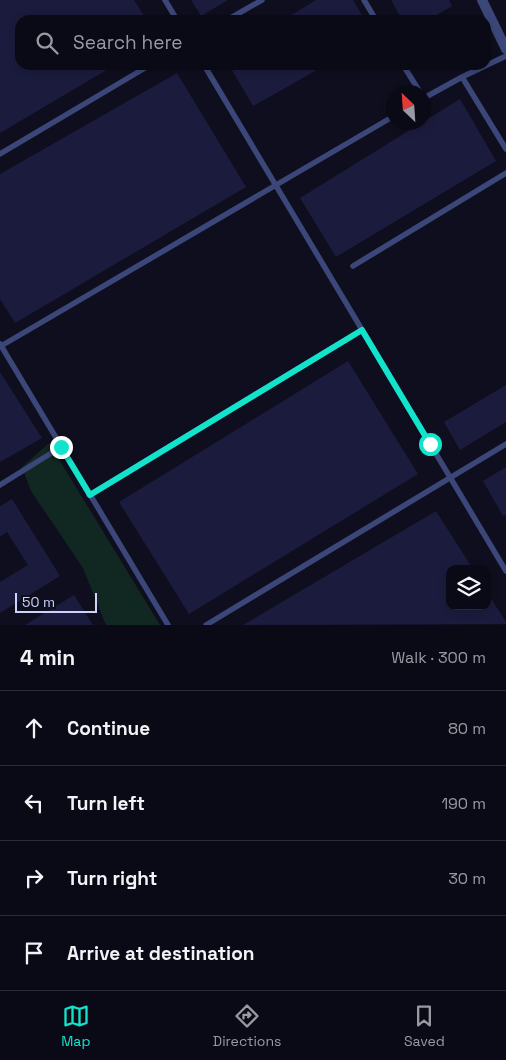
<!DOCTYPE html>
<meta charset="utf-8">
<style>
body{margin:0;font-family:"Space Grotesk",sans-serif;background:#13131f;color:#f1f3f6}
.controls{position:absolute;right:15px;bottom:15px;display:grid;overflow:hidden;border-radius:10px;box-shadow:0 2px 8px #0003}
.controls button{width:45px;height:45px;display:grid;place-items:center;padding:0;border:0;border-bottom:1px solid #2a2b35;background:#0a0a16;color:#f1f3f6;font:25px sans-serif}
.compass{position:absolute;left:386px;top:85px;width:45px;height:45px;border-radius:50%;background:#0a0a16;box-shadow:0 2px 8px #0003;rotate:335deg}
.scale{position:absolute;left:15px;bottom:12px;width:82px;box-sizing:border-box;padding-left:5px;border:2px solid #ced3fb;border-top:0;font-size:14px;line-height:18px;white-space:nowrap;color:#ced3fb;-webkit-text-stroke:4px #0e0e1e;paint-order:stroke}
.stop{position:absolute;width:15px;height:15px;margin:-11px;border:4px solid #11e4cb;border-radius:50%;background:#fff}
.stop.end{background:#11e4cb;border-color:#fff;box-shadow:0 1px 5px #0008}
.list{margin:0;padding:0;list-style:none}
h2{display:flex;justify-content:space-between;align-items:center;height:65px;margin:0;padding:0 20px;font-size:21px}
h2 small{font-size:16px;font-weight:400;color:#999aa1}
.list li{display:grid;grid-template-columns:32px 1fr auto;gap:15px;align-items:center;box-sizing:border-box;height:75px;padding:0 20px;border-top:1px solid #2a2b35}
.list b{display:block;font-size:19px;white-space:nowrap}
.list em{font-size:16px;font-style:normal;color:#999aa1}
.icon{flex:none;width:28px;height:28px;fill:none;stroke:currentColor;stroke-width:2;stroke-linecap:round;stroke-linejoin:round}
.map{position:relative;flex:none;width:506px;height:625px;overflow:hidden}
.search{position:absolute;background:#0a0a16;box-shadow:0 2px 8px #0003;left:15px;right:15px;top:15px;height:55px;display:flex;align-items:center;gap:12px;box-sizing:border-box;padding:0 18px;border-radius:15px;color:#999aa1;font-size:19px}
.sheet{height:365px;background:#0a0a16}
nav{display:flex;justify-content:space-around;align-items:center;box-sizing:border-box;height:70px;border-top:1px solid #2a2b35;background:#0a0a16;font-size:14px;color:#999aa1}
nav a{display:grid;justify-items:center;gap:2px}
nav .on{color:#11e4cb}
.map>svg:first-child{display:block}
.green{fill:#112722}
.building{fill:#1b1c3d}
.lines{fill:none;stroke-linecap:round;stroke-linejoin:round}
.service{stroke:#3c4779;stroke-width:5.5}
.tertiary{stroke:#3c4779;stroke-width:10}
.route{stroke:#11e4cb;stroke-width:6}
</style>
<div class="map">
<svg width="506" height="625" viewBox="0 0 506 625">
<rect width="100%" height="100%" fill="#0e0e1e"/>
<path class="green" d="M49,443L160,625H107L105,623L83,568L31,491L22,467Z"/>
<path class="building" d="M0,0H134L147,20H20V65H115L0,133Z
M191,0H228L201,16Z
M316,0H353L365,20H283Z
M391,0H449L452,6L428,20H402Z
M229,65H326L253,106Z
M177,73L246,187L15,323L0,299V174Z
M460,99L496,161L336,257L300,198Z
M348,361L418,474L189,614L119,502Z
M0,372L42,438L0,462Z
M506,385V422L460,450L444,422Z
M506,467V515L503,516L483,481Z
M12,499L60,576L0,613V582L28,565L7,532L0,537V506Z
M436,511L473,569H450V606H487V592L506,622V624L243,625Z
M74,595L93,625H25Z"/>
<g class="lines">
<path class="service" d="M165,0L177,20
M364,0L376,20
M227,20L262,0
M204,65L506,571
M403,65L420,92
M462,77L506,149
M424,98L462,77L506,56
M0,154L150,65
M353,266L506,173
M0,344L168,625
M1,346L394,116
M0,485L61,447
M89,495L362,330
M206,625L506,444"/>
<path class="tertiary" d="M482,0L506,49"/>
</g>
<g class="lines">
<path class="route" d="M61,447L90,495L362,330L430,444"/>
</g>
</svg>
<div class="controls">
<button><svg class="icon" aria-label="layers" viewBox="0 0 24 24"><path d="M12 4l9 5-9 5-9-5zM3 14l9 5 9-5"/></svg></button>
</div>
<svg class="compass" viewBox="-18 -18 36 36"><path d="M0-13l5 13h-10z" fill="#e53935"/><path d="M0 13l5-13h-10z" fill="#999aa1"/></svg>
<div class="scale">50 m</div>
<div class="stop" style="left:430px;top:444px"></div>
<div class="stop end" style="left:61px;top:447px"></div>
<div class="search"><svg class="icon" aria-label="search" viewBox="0 0 24 24"><circle cx="10" cy="10" r="6"/><path d="M15 15l6 6"/></svg>Search here</div>
</div>
<section class="sheet">
<h2>4 min<small>Walk · 300 m</small></h2>
<ul class="list">
<li><svg class="icon" aria-label="ahead" viewBox="0 0 24 24"><path d="M12 20V5M6 11l6-6 6 6"/></svg><div><b>Continue</b></div><em>80 m</em></li>
<li><svg class="icon" aria-label="left" viewBox="0 0 24 24"><path d="M17 20v-9H6M10 6l-5 5 5 5"/></svg><div><b>Turn left</b></div><em>190 m</em></li>
<li><svg class="icon" aria-label="right" viewBox="0 0 24 24"><path d="M7 20v-9h11M14 6l5 5-5 5"/></svg><div><b>Turn right</b></div><em>30 m</em></li>
<li><svg class="icon" aria-label="arrive" viewBox="0 0 24 24"><path d="M6 21V4h12l-3 4 3 4H6"/></svg><div><b>Arrive at destination</b></div></li>
</ul>
</section>
<nav>
<a class="on"><svg class="icon" aria-label="map" viewBox="0 0 24 24"><path d="M3 6l6-2 6 2 6-2v14l-6 2-6-2-6 2zM9 4v14M15 6v14"/></svg>Map</a>
<a><svg class="icon" aria-label="directions" viewBox="0 0 24 24"><path d="M12 3l9 9-9 9-9-9zM9 14v-3h6M13 9l2 2-2 2"/></svg>Directions</a>
<a><svg class="icon" aria-label="saved" viewBox="0 0 24 24"><path d="M7 4h10v16l-5-4-5 4z"/></svg>Saved</a>
</nav>
